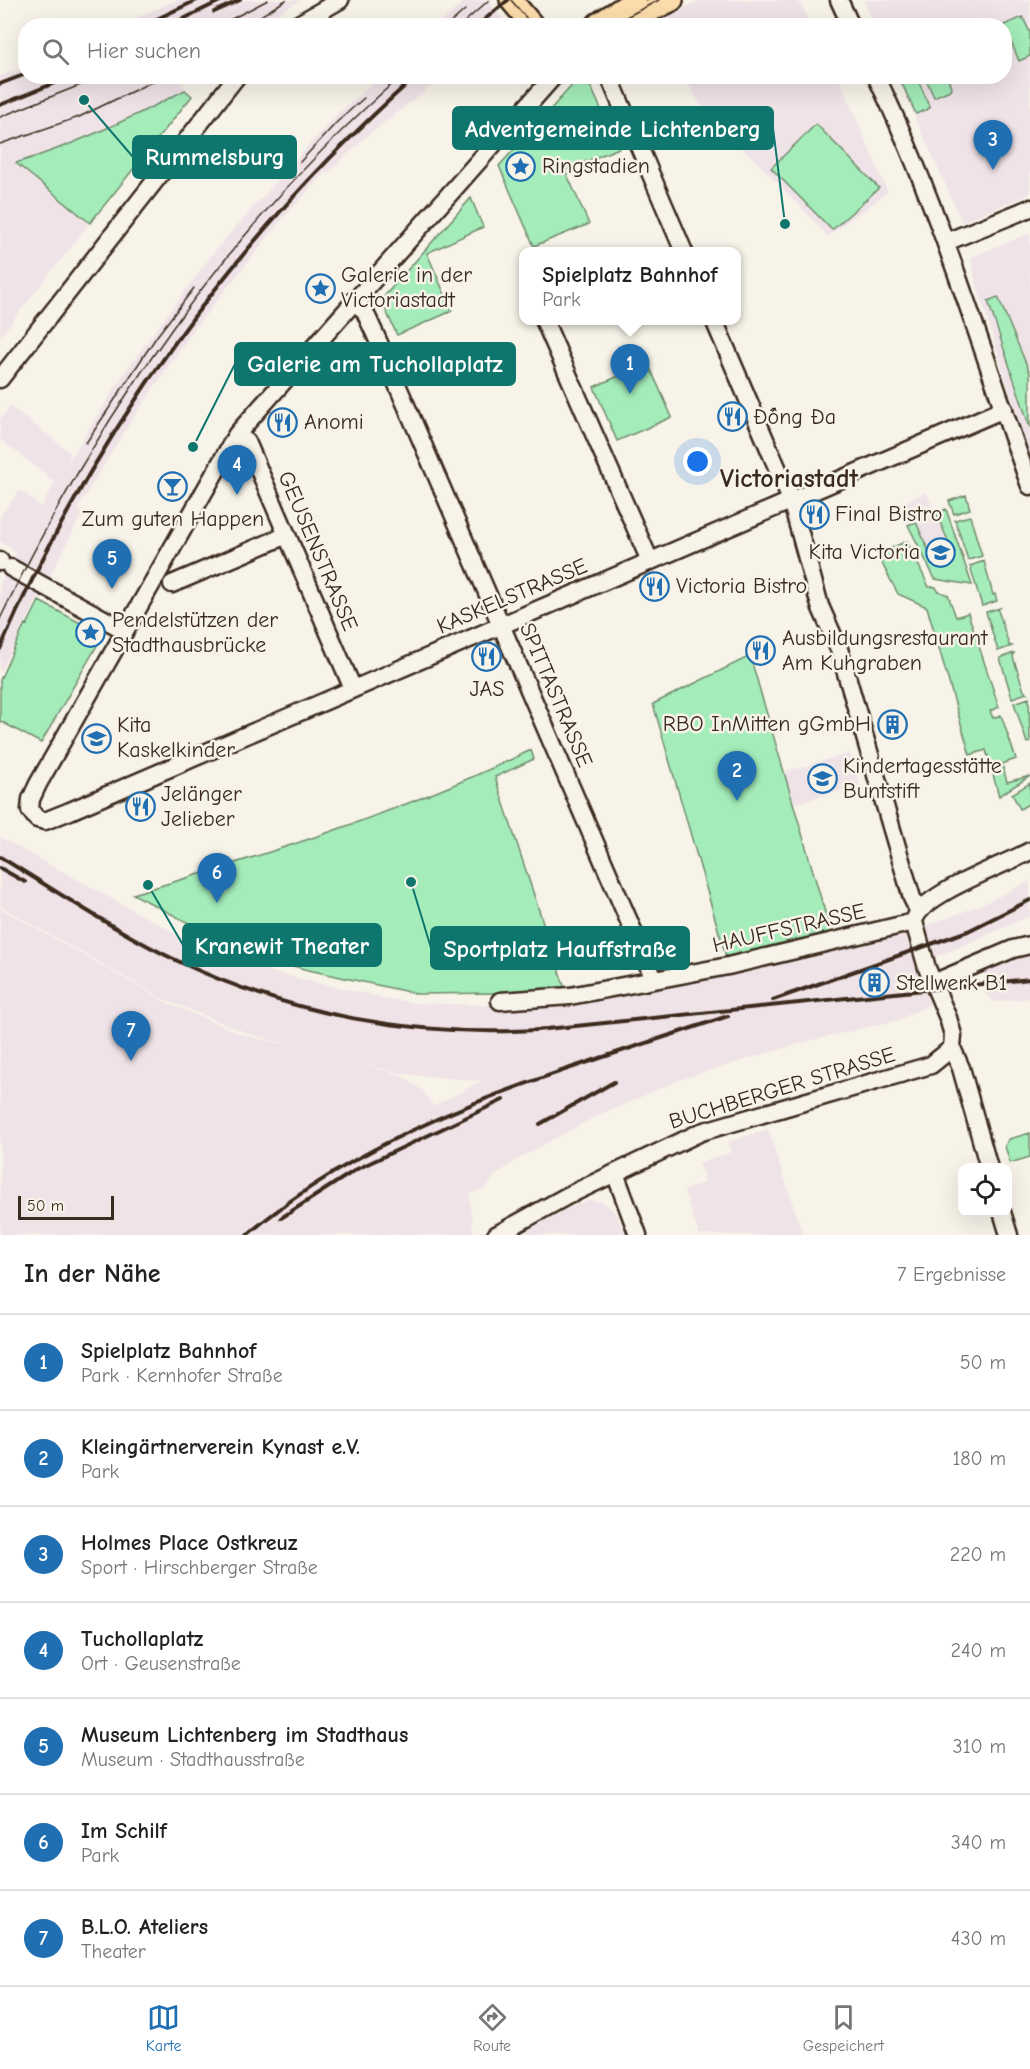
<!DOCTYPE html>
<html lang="de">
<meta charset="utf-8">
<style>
body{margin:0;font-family:"Comic Neue",sans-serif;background:#f6f6f6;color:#222}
.controls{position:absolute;right:18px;bottom:18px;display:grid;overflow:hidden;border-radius:12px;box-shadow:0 6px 24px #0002}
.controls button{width:54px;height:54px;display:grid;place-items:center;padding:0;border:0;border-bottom:2px solid #e0e0e0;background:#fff;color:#222;font:30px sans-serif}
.scale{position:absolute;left:18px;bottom:15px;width:96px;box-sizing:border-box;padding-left:6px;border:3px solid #3b2a1e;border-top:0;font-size:16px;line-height:21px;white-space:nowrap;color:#3b2a1e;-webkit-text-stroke:4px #f7f3e8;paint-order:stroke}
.you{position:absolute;left:698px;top:462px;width:21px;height:21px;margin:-15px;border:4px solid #fff;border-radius:50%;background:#1a73e8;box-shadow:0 0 0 9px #1a73e833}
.badge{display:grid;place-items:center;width:39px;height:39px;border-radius:50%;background:#1f6fb2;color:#fff;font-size:20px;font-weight:700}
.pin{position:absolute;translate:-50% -50px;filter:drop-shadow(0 2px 3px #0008)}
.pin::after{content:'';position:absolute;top:32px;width:21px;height:18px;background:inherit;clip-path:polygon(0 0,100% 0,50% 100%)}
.popup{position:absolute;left:519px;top:247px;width:222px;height:78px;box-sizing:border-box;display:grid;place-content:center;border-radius:12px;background:#fff;filter:drop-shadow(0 2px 4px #0005);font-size:20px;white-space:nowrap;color:#767676}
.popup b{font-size:22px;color:#222}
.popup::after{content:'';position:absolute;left:50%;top:100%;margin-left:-12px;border:12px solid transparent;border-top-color:#fff}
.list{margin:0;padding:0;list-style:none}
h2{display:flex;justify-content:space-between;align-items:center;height:78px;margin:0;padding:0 24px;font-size:26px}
h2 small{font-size:20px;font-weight:400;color:#767676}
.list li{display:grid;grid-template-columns:39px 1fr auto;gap:18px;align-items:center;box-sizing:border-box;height:96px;padding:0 24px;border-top:2px solid #e0e0e0}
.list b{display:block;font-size:22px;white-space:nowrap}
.list p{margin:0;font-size:20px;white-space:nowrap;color:#767676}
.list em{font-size:20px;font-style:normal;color:#767676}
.icon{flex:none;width:33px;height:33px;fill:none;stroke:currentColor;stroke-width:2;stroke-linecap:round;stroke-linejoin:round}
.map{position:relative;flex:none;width:1030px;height:1235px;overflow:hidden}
.search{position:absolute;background:#fff;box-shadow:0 6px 24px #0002;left:18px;right:18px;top:18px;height:66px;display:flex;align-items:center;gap:15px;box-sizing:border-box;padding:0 21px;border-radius:24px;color:#767676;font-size:22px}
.sheet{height:750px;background:#fff}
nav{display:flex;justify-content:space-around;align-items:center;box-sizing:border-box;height:84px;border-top:2px solid #e0e0e0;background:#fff;font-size:16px;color:#767676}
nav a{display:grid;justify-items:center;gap:3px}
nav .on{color:#1f6fb2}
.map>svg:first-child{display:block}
.built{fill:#f0e3e8;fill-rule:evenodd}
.green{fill:#a4ecba;stroke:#708b6c;stroke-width:1.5}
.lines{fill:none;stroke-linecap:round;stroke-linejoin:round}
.minor-casing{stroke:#3b2a1e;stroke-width:21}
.major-casing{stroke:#3b2a1e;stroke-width:26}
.minor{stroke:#f7f3e8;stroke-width:16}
.major{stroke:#fcdcac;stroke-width:21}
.tram{stroke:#3b2a1e;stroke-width:1.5}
.rail{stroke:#3b2a1e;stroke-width:4}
.labels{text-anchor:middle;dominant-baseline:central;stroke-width:5;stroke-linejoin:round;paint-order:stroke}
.poi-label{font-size:22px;fill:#3b2a1e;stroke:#f7f3e8;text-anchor:start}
.street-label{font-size:22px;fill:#3b2a1e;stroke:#f7f3e8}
.quarter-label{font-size:26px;font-weight:bold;fill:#3b2a1e;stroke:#f7f3e8}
.leader{fill:none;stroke:#0f766e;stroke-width:2}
.callout-dot{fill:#0f766e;stroke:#f7f3e8;stroke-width:2}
.callout{fill:#0f766e;stroke:#0f766e;stroke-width:2}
.callout-label{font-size:24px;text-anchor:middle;font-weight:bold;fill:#fff}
</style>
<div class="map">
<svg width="1030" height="1235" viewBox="0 0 1030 1235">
<rect width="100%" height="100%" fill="#f7f3e8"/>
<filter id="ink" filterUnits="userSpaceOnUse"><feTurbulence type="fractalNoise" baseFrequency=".0167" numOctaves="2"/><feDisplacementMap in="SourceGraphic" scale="12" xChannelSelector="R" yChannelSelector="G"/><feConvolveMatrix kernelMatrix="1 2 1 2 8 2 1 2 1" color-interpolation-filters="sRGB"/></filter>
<g filter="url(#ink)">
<path class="built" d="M176,0H301L257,25H120Z
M466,0H487L508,25H438Z
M700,0H798L812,25H649Z
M863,0H1030V194L962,222L897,77L1004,76V26L874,25Z
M25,66L26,76L181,77L179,79L185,89L122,122L55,150L15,163L90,223L0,337V76Z
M380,77H443L367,136L328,173L326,171L280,222L195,328L129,424L78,508L82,514L0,673V583L16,553L0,541V516L20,490L41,507L55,482L0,439V420L10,406L71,453L66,465L129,366L217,248L337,114Z
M684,77H838L888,192L828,236L752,157L712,124Z
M1030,233V459L975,279L971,257Z
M926,492L936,513L946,509L972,585L935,579L908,525L906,501Z
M850,753L860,786L793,804L784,772Z
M0,837L189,941L272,972L384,998L413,1003L483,1005L549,1003L902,929L908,938L930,1004L899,1020L804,1042L679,1080L595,1117L523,1156L497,1174L484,1189L469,1194L474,1235H0V908L170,1004L247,1036L292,1046L252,1035L163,999L0,906ZM345,1060L403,1074L481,1081L434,1106L423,1091L401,1075Z
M1030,881V916L932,959L920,928L981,905Z
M1030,939V998L995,1002L986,995L984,974L990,967Z
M768,1129L803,1235H699L684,1190L705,1182L699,1163L731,1152L728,1142Z
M590,1200L603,1202L612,1209L618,1217L625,1235H518L568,1208Z"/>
<path class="green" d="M1023,17L1030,33V56L1019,61L1004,25Z
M899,77H917L930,108L916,114Z
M925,77H947L952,89L934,97Z
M576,81L589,83L619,148L565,170L589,224L534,246L499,166Z
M185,90L192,96L90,223L16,163C75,145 130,119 185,90Z
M816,124L879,188L832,230L771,168Z
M471,198L483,227L427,253L452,311L397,335L381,300Z
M998,297L1030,373V428L988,301Z
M648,363L672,417L617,441L594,387Z
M966,495L970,509L954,514L949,501Z
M946,509L972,585L935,579L908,525L916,522L933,561L953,552L936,513Z
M970,516L982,556L968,560L955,520Z
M907,541L929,587H936L938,591L948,595L956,617L968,613L999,707L990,711L993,718L1001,715L1016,759L1002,764L1007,782L1030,776L999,796L986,750L970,755L927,607L898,594L877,554Z
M984,561L993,595L995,594L997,601L982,606L970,566Z
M39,601L103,635L41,743L0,721V680L25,624L27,625Z
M1000,608L998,610L1009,645L1012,646L998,651L986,612Z
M1014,653L1013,657L1024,691L1027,693L1012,698L1000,658Z
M750,656L832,936L727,960L653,704Z
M1029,698L1030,742L1027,743L1014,703Z
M531,750L534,759L495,777L566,992L418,994L304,969L266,958L200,929L133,894C268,854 403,812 531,750Z
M1030,783V803L1020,809L1012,794Z
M1030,1133V1157L1010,1163L1005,1146L1009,1139Z"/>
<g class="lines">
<defs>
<path id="minor" d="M839,0L851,26
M295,26L340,0
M554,76L237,434L38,784L31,799L30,810L37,819L45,821L70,811L1004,409
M609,76L684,252
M876,76C940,208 981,349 1030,486
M946,242L1030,208
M353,301L364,310L380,345L654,979
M544,320L650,561
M714,320L791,500L820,606L839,649L912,898L918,910
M0,379L237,76
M237,434L247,442L353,689
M0,562V561
M11,568L124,630
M172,584L287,535
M933,983L1013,949L1030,945
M500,1001L570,996L728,966L914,922
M989,1168L961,1068L952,1048L953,1035L948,1018L927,968L914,922C918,895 1005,865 1030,851
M615,1173L638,1235
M1002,1212L1009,1235
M496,1235L567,1196L701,1132L931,1065L952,1048"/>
<path id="major" d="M511,0L533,26
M598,24L635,0
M611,26L629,21L672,0"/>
</defs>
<use href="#minor" class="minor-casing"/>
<use href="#major" class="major-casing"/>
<use href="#minor" class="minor"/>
<use href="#major" class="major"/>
<path class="tram" d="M511,0L533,26
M218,26L268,0
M245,26L286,0
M447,26L465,10
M460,26L489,0
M609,26L659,0
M0,117L103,76
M0,144L79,117L164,76
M300,162L337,122L364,98
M86,443L157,336L194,288
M0,619C96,418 232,223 401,76"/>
<path class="rail" d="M214,12L240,0
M142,26L197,0
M169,26L222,0
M477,26L508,0
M0,84L26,74
M0,105L72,76
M0,649C95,431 238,234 416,76
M0,857C60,893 118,933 182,963C292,1015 415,1037 537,1030L1030,979
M0,868L25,882
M773,1000L968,931L1030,900
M540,1124L614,1082
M281,1218L357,1169L503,1100
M247,1235C384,1117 560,1073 728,1016"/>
</g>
</g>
<defs>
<symbol id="sight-ring" viewBox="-11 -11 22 22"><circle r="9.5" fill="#f7f3e8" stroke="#1f6fb2" stroke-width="1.5"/><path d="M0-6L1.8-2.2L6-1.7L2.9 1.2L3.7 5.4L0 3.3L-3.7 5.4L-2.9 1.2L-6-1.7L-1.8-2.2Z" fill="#1f6fb2"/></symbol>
<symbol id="restaurant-ring" viewBox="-11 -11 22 22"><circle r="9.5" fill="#f7f3e8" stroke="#1f6fb2" stroke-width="1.5"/><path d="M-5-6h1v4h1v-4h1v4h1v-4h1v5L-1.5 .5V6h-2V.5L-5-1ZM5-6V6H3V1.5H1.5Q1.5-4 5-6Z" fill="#1f6fb2"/></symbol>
<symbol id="bar-ring" viewBox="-11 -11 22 22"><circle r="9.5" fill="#f7f3e8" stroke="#1f6fb2" stroke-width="1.5"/><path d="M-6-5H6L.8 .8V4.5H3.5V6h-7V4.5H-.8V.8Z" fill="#1f6fb2"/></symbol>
<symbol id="school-ring" viewBox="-11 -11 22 22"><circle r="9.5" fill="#f7f3e8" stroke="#1f6fb2" stroke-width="1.5"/><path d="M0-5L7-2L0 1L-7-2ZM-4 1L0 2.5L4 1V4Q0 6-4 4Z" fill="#1f6fb2"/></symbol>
<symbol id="building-ring" viewBox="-11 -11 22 22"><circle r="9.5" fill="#f7f3e8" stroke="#1f6fb2" stroke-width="1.5"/><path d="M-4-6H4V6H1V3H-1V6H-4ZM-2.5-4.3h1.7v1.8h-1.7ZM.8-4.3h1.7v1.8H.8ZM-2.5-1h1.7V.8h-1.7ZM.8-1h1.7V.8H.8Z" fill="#1f6fb2"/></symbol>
</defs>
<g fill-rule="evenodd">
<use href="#sight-ring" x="504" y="150" width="33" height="33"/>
<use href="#sight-ring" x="304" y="272" width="33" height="33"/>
<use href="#restaurant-ring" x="716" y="400" width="33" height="33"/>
<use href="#restaurant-ring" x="266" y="406" width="33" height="33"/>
<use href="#bar-ring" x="156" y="470" width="33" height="33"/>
<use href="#restaurant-ring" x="798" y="498" width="33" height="33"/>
<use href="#school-ring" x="924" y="536" width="33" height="33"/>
<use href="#restaurant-ring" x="638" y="570" width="33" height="33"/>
<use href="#sight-ring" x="74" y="616" width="33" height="33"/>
<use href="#restaurant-ring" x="744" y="634" width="33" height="33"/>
<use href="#restaurant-ring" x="470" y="640" width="33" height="33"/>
<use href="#building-ring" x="876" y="708" width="33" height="33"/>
<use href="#school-ring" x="80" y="722" width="33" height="33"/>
<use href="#school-ring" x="806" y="762" width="33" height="33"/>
<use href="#restaurant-ring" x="124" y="790" width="33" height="33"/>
<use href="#building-ring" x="858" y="966" width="33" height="33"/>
</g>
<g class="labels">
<g class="poi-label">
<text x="542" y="166">Ringstadien</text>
<text x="341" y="275">Galerie in der<tspan x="341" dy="25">Victoriastadt</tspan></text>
<text x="753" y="417">Đống Đa</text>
<text x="304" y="422">Anomi</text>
<text x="835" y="514">Final Bistro</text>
<text x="173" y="519" text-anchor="middle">Zum guten Happen</text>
<text x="920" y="552" text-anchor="end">Kita Victoria</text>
<text x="676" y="586">Victoria Bistro</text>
<text x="112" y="620">Pendelstützen der<tspan x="112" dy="25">Stadthausbrücke</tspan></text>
<text x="782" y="638">Ausbildungsrestaurant<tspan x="782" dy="25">Am Kuhgraben</tspan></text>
<text x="487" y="689" text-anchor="middle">JAS</text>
<text x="871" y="724" text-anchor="end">RBO InMitten gGmbH</text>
<text x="117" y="725">Kita<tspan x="117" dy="25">Kaskelkinder</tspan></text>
<text x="843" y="766">Kindertagesstätte<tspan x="843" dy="25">Buntstift</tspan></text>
<text x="161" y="794">Jelänger<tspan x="161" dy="25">Jelieber</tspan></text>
<text x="896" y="983">Stellwerk B1</text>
</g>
<g class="street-label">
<text transform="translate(318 551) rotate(67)">GEUSENSTRASSE</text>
<text transform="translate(512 596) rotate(-23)">KASKELSTRASSE</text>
<text transform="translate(556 695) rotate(67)">SPITTASTRASSE</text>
<text transform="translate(789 928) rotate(-13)">HAUFFSTRASSE</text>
<text transform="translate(782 1088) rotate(-17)">BUCHBERGER STRASSE</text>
</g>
<g class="quarter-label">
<text x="789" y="479">Victoriastadt</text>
</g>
</g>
<path class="leader" d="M785 224L773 128M84 100L133 157M193 447L235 364M148 885L183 945M411 882L431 948"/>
<g class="callout-dot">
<circle cx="785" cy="224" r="6"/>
<circle cx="84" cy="100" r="6"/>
<circle cx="193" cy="447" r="6"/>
<circle cx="148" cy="885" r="6"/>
<circle cx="411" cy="882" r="6"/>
</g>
<g class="callout">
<rect x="453" y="107" width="320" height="42" rx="6"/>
<rect x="133" y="136" width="163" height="42" rx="6"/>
<rect x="235" y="343" width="280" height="42" rx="6"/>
<rect x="183" y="924" width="198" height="42" rx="6"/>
<rect x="431" y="927" width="258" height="42" rx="6"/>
</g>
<g class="callout-label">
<text x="613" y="137">Adventgemeinde Lichtenberg</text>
<text x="215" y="165">Rummelsburg</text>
<text x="375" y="372">Galerie am Tuchollaplatz</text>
<text x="282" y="954">Kranewit Theater</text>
<text x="560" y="957">Sportplatz Hauffstraße</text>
</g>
</svg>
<div class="controls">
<button><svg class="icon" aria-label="locate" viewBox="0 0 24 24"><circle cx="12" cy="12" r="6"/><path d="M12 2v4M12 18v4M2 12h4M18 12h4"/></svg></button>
</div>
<div class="scale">50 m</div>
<div class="you"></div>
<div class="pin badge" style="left:630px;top:394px">1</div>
<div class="popup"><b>Spielplatz Bahnhof</b>Park</div>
<div class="pin badge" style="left:737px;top:801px">2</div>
<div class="pin badge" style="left:993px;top:170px">3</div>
<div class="pin badge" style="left:237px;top:495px">4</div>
<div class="pin badge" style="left:112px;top:589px">5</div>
<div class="pin badge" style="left:217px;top:903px">6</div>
<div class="pin badge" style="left:131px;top:1061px">7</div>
<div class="search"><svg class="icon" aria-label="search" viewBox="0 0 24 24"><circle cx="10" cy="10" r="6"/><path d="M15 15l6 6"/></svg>Hier suchen</div>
</div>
<section class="sheet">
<h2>In der Nähe<small>7 Ergebnisse</small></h2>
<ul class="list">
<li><span class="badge">1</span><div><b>Spielplatz Bahnhof</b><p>Park · Kernhofer Straße</p></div><em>50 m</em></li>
<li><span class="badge">2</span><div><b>Kleingärtnerverein Kynast e.V.</b><p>Park</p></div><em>180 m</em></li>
<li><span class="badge">3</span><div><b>Holmes Place Ostkreuz</b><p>Sport · Hirschberger Straße</p></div><em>220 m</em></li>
<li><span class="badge">4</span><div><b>Tuchollaplatz</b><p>Ort · Geusenstraße</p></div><em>240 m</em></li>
<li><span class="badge">5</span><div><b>Museum Lichtenberg im Stadthaus</b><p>Museum · Stadthausstraße</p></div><em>310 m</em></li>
<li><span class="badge">6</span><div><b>Im Schilf</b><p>Park</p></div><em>340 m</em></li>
<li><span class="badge">7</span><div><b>B.L.O. Ateliers</b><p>Theater</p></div><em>430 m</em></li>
</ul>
</section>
<nav>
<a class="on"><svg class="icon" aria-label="map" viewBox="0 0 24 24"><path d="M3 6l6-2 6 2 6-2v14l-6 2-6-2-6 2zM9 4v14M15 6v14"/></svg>Karte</a>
<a><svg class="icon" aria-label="directions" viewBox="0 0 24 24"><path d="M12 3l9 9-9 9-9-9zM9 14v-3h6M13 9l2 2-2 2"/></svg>Route</a>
<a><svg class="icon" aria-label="saved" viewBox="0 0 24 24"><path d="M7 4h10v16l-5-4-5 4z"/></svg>Gespeichert</a>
</nav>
